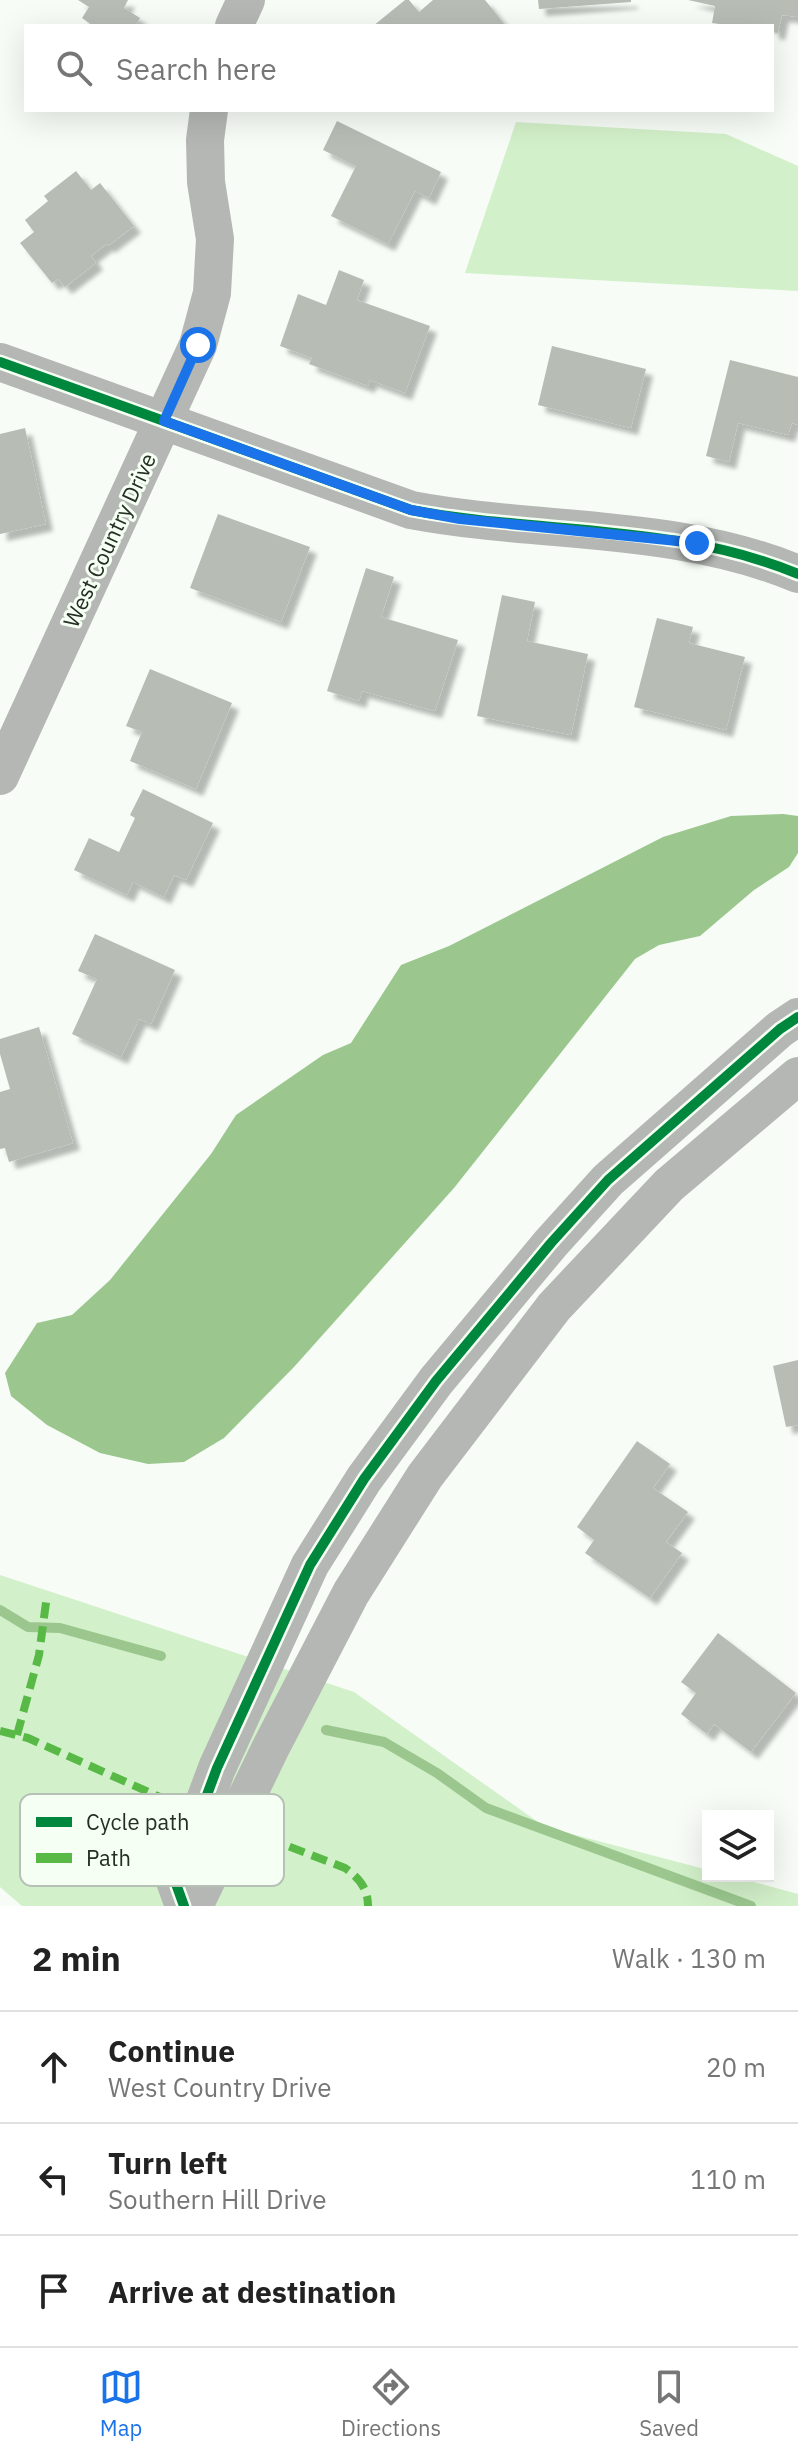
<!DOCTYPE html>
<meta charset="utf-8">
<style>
body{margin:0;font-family:"IBM Plex Sans",sans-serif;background:#f6f6f6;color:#222}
.controls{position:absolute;right:24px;bottom:24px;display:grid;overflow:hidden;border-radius:0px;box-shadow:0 8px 32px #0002}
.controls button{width:72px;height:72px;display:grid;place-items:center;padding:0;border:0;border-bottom:2px solid #e0e0e0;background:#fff;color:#222;font:40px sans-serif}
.stop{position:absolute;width:24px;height:24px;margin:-18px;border:6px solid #1a73e8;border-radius:50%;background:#fff}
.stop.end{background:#1a73e8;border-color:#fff;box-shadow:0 2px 8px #0008}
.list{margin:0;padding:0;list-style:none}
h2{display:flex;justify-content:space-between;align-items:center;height:104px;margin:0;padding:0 32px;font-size:34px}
h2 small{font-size:26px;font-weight:400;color:#767676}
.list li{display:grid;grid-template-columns:52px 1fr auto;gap:24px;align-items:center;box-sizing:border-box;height:112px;padding:0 32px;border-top:2px solid #e0e0e0}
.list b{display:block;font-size:30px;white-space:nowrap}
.list p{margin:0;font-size:26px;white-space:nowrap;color:#767676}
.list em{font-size:26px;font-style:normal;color:#767676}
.icon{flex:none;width:44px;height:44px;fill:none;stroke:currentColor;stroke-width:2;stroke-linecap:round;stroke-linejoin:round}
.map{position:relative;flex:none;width:798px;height:1906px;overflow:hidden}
.search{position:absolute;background:#fff;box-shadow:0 8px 32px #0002;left:24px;right:24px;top:24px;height:88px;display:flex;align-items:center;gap:20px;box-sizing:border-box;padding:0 28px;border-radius:0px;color:#767676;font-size:30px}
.sheet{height:440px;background:#fff}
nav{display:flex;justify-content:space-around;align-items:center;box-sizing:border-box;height:112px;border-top:2px solid #e0e0e0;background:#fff;font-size:22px;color:#767676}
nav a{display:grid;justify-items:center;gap:4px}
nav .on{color:#1a73e8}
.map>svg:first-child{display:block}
.green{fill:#d2f0c9}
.water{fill:#9bc78e}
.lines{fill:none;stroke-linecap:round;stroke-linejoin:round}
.stream{stroke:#9bc78e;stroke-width:10}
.building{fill:#b7bdb5;filter:url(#shadow)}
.street{stroke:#b4b7b3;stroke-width:38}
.quiet{stroke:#58b947;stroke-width:8;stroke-dasharray:16 8;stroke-linecap:butt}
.cycleway-casing{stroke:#f5fff3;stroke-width:15}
.cycleway{stroke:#00873e;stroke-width:10}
.route{stroke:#1a73e8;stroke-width:10}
.labels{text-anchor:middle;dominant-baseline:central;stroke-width:6;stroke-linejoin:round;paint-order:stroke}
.street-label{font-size:22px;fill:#252e23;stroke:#f5fff3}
.key{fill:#f5fff3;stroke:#b7c0b5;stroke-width:2}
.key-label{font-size:22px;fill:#252e23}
</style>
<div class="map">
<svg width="798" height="1906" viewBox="0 0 798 1906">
<defs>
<filter id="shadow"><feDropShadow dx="7" dy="7" stdDeviation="2" flood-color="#0004"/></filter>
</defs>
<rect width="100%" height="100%" fill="#f7fcf6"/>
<path class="green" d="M516,122L726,134L798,166V291L465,273Z
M0,1575L354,1692L545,1827L708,1870V1876H731L798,1894V1906H22L0,1887Z"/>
<path class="water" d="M783,814L798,816V853L789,867L754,890L700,936L659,945L635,959L454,1188L294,1367L224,1438L184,1462L148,1464L100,1453L47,1425L11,1396L5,1373L37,1323L72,1315L110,1280L211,1154L236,1115L323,1055L351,1043L401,965L449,946L663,837L731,816Z"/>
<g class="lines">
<path class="stream" d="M0,1610L28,1627L60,1628L161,1656
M326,1730L384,1742L437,1773L486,1808L751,1906"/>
</g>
<path class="building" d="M78,0H128L124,8L140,18L135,26H93L82,18L89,7Z
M405,0H409L419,12L433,0H485L506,26H373Z
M538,0H631V2L539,9Z
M688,0H798V17L782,15L778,33L772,32V26H734L712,23L715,6Z
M337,121L441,172L429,198L415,191L388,244L331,216L356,166L323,150Z
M76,171L91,190L100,183L134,226L108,246L106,244L91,256L96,263L65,287L58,279L52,283L20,243L34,232L25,220L48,201L44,196Z
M339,270L364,280L357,300L430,326L405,393L370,380L368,386L309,364L312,358L280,346L298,294L326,305Z
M552,346L646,369L631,428L538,405Z
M730,360L798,377V425L792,423L788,435L738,423L729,462L706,456Z
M25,428L46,524L0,534V434Z
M218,514L310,547L281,622L190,588Z
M366,568L394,577L381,617L458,640L435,711L362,691L359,701L327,691Z
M502,595L535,602L527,641L588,654L571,735L477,716Z
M657,618L693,627L689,643L745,657L726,730L634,707Z
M150,669L232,703L196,789L130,761L142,732L126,726Z
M143,789L213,823L186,880L174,875L164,897L133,882L127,895L74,870L89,838L119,852L135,818L130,815Z
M95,934L175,970L151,1024L139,1019L121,1057L72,1034L97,979L78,971Z
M39,1027L73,1143L9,1162L5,1148L0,1149V1092L10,1089L0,1054V1039Z
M798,1360V1425L786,1427L773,1366Z
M637,1441L670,1464L653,1488L688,1512L666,1542L682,1553L650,1598L585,1553L594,1540L577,1527Z
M718,1633L796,1693L751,1752L714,1724L707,1734L681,1714L696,1693L681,1682Z"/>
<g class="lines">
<path class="street" d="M234,26L246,0
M0,362L411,510C539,534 677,523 798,574
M0,776L198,345L212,293L215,239L206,182L205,140L209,110
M184,1906L175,1881L217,1768L310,1565L364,1479L436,1381L551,1243L608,1180L780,1029L798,1017
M194,1906L271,1747L351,1593L425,1476L554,1307L669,1185L798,1076"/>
<path class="quiet" d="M0,1731L28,1738L155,1795L345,1868C359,1878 368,1888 368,1906
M17,1735L39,1655L47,1595"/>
<defs>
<path id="cycleway" d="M0,362L411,510C539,534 677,523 798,574
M184,1906L175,1881L217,1768L310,1565L364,1479L436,1381L551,1243L608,1180L780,1029L798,1017"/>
</defs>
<use href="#cycleway" class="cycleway-casing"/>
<use href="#cycleway" class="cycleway"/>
</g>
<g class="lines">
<path class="route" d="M198,345L164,421L411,510L460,519L697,543"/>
</g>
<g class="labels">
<g class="street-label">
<text transform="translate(109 540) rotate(-65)">West Country Drive</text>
</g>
</g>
<rect x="20" y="1794" width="264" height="92" rx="12" class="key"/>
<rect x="36" y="1817" width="36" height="10" fill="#00873e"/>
<rect x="36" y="1853" width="36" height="10" fill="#58b947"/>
<g class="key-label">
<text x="86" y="1830">Cycle path</text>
<text x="86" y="1866">Path</text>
</g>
</svg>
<div class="controls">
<button><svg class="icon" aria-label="layers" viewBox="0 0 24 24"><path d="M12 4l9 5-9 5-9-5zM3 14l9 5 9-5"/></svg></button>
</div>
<div class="stop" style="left:198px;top:345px"></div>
<div class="stop end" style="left:697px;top:543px"></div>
<div class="search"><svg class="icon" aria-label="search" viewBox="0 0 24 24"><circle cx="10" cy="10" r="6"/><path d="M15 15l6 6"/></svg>Search here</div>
</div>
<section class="sheet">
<h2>2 min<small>Walk · 130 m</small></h2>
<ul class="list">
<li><svg class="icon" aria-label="ahead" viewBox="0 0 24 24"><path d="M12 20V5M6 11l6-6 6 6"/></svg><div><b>Continue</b><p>West Country Drive</p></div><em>20 m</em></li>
<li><svg class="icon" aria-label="left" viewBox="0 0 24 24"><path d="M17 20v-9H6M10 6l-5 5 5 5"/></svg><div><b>Turn left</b><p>Southern Hill Drive</p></div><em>110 m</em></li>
<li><svg class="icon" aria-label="arrive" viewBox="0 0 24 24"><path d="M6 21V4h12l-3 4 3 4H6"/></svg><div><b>Arrive at destination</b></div></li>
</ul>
</section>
<nav>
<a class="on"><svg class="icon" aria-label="map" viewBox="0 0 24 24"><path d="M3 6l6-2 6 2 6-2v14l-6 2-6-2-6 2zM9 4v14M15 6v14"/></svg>Map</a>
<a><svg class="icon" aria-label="directions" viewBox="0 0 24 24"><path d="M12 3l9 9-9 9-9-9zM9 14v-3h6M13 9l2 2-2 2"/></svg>Directions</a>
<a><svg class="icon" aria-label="saved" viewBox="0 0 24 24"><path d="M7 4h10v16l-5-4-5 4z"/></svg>Saved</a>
</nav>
